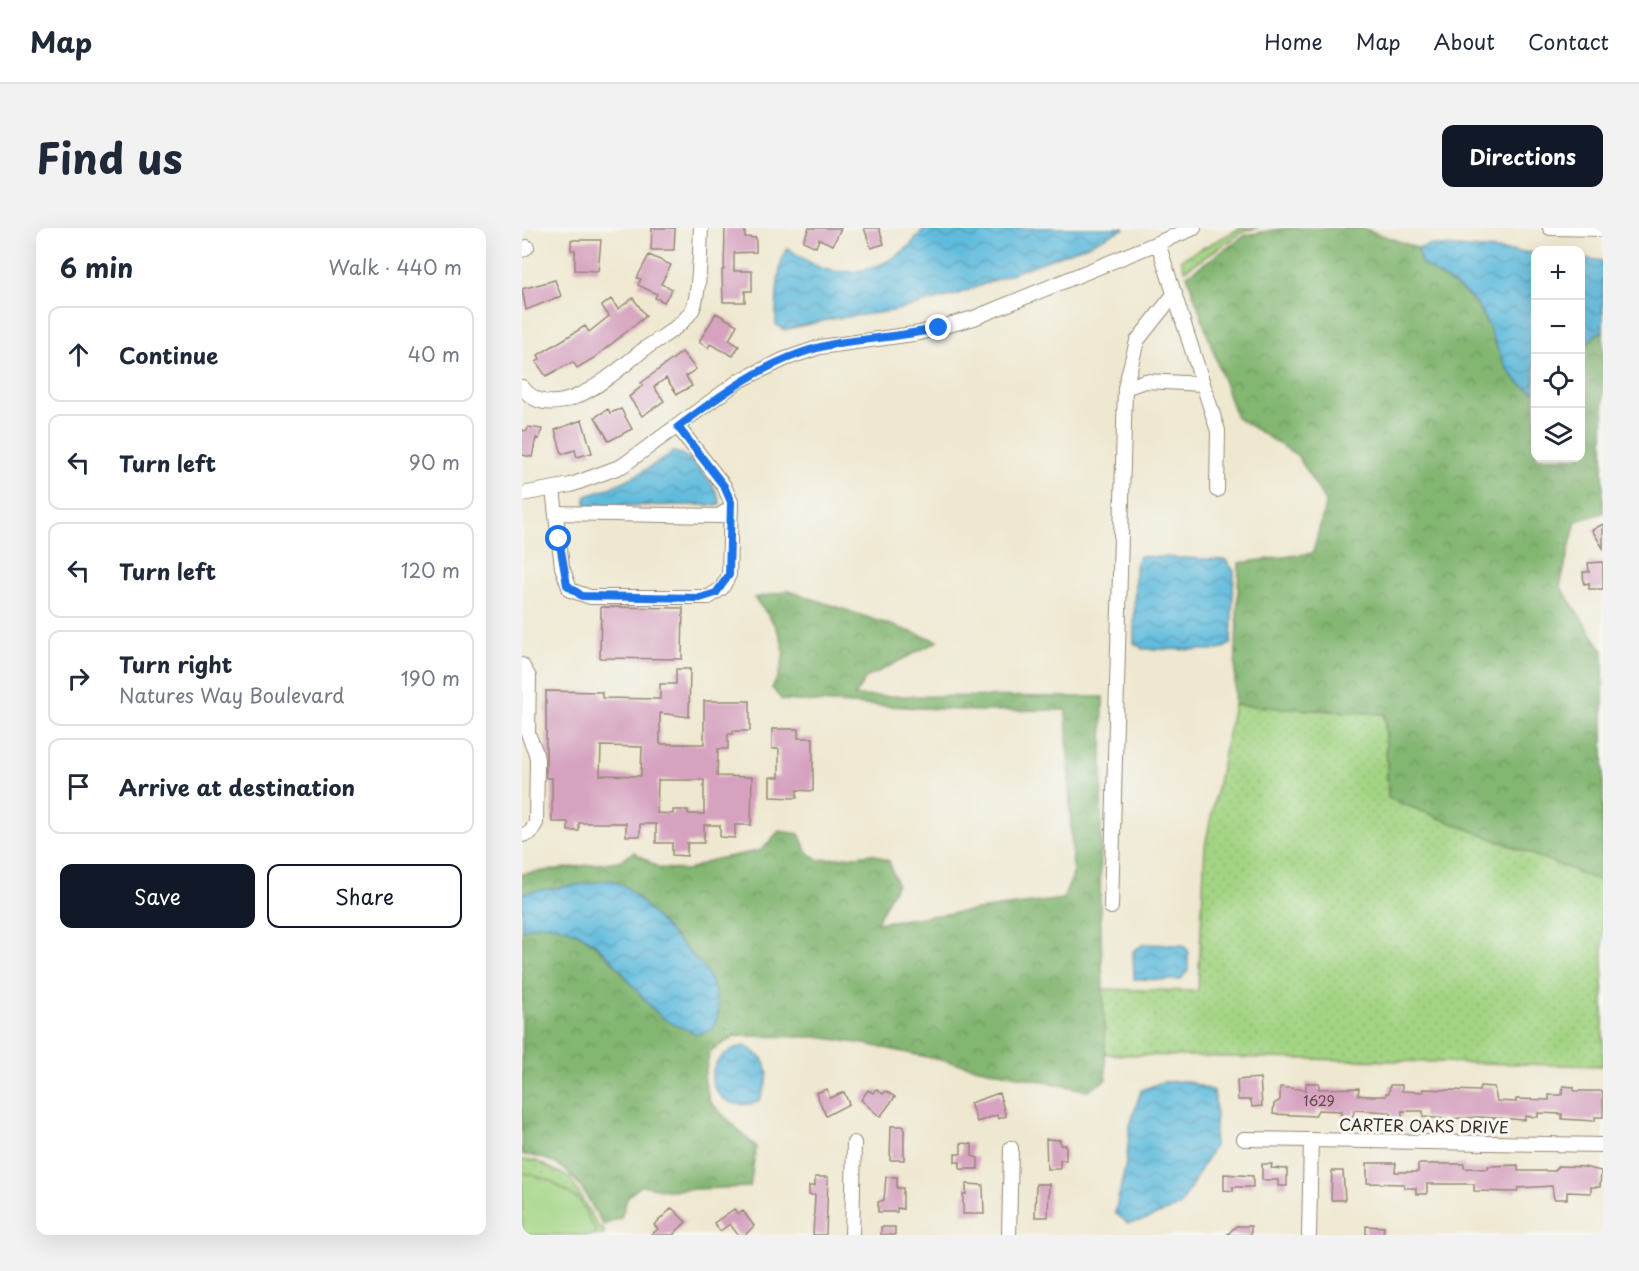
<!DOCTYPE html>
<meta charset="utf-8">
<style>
body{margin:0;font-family:"Playpen Sans",sans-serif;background:#f2f2f3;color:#1f2937}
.controls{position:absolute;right:18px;top:18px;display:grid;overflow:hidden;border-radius:12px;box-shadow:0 6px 24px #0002}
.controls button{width:54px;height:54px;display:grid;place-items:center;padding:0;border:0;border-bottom:2px solid #e0e1e3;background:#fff;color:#1f2937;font:30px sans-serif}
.stop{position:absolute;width:18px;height:18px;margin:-14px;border:4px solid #1a73e8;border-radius:50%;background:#fff}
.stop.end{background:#1a73e8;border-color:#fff;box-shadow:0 2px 6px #0008}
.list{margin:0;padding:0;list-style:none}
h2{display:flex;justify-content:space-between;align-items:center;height:78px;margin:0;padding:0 24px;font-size:26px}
h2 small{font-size:20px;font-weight:400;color:#747a83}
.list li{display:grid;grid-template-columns:39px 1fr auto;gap:18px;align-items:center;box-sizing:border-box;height:96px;margin:0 12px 12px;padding:0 12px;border:2px solid #e0e1e3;border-radius:12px}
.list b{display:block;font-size:22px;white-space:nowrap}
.list p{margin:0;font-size:20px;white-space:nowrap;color:#747a83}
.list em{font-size:20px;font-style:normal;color:#747a83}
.actions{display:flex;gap:12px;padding:18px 24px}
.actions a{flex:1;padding:14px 0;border:2px solid #111827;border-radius:12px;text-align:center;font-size:21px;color:#111827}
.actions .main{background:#111827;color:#fff}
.icon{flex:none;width:33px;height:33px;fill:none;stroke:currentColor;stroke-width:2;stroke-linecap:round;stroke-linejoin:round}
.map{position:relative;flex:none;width:1081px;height:1007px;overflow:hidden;border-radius:12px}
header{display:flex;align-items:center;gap:36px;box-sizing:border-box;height:84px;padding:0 30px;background:#fff;border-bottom:2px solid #e0e1e3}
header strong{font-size:28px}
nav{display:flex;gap:33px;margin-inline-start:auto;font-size:21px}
.intro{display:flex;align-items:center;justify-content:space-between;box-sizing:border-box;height:144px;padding:0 36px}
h1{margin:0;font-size:42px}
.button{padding:15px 27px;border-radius:12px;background:#111827;color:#fff;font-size:21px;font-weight:700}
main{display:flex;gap:36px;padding:0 36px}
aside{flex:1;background:#fff;border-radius:12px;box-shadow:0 6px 24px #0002}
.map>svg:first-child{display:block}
.grass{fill:url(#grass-dots);stroke:#6f7f50;stroke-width:1.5}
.forest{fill:url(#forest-crowns);stroke:#5e7048;stroke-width:1.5}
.wetland{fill:url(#wetland-marsh);stroke:#6f7f50;stroke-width:1.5}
.pitch{fill:#a3d483;stroke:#6f7f50;stroke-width:1.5}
.water{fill:url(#water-waves);stroke:#4d727e;stroke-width:1.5}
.building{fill:#d6a2bf;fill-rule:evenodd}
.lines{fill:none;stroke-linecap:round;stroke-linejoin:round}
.minor-casing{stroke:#958977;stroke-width:16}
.minor{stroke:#fff;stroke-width:14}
.route{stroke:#1a73e8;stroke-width:8}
.labels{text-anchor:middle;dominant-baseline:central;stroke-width:6;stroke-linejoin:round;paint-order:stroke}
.number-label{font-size:14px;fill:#624846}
.street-label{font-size:16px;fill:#3b2a1e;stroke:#f6f6f2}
</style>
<header>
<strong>Map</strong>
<nav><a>Home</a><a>Map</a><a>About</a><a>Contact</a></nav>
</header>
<div class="intro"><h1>Find us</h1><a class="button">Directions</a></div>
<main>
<aside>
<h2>6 min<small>Walk · 440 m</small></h2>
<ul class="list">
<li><svg class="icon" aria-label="ahead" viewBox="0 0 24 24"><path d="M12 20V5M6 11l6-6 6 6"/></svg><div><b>Continue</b></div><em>40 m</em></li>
<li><svg class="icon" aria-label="left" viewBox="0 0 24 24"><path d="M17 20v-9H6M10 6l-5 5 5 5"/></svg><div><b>Turn left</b></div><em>90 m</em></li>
<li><svg class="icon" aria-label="left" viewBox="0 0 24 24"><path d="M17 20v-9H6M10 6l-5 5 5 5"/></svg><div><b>Turn left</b></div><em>120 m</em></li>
<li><svg class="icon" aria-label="right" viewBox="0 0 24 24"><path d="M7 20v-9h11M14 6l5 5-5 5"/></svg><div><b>Turn right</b><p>Natures Way Boulevard</p></div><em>190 m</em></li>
<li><svg class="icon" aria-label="arrive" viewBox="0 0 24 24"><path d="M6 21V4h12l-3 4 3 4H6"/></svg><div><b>Arrive at destination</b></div></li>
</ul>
<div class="actions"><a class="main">Save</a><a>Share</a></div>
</aside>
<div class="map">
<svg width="1081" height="1007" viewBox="0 0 1081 1007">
<defs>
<pattern id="grass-dots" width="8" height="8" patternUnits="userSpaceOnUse" patternTransform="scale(1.5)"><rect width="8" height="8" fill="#a3d483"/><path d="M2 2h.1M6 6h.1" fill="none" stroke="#8db671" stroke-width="1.8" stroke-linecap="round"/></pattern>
<pattern id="forest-crowns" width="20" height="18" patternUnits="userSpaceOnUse" patternTransform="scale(1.5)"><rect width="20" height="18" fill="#82b671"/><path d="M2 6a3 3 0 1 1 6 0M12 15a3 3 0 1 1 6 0" fill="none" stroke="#6c945c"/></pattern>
<pattern id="wetland-marsh" width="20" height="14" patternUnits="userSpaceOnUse" patternTransform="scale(1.5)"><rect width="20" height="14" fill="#a3d483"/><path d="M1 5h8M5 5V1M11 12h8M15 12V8" fill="none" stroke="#8db671"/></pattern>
<pattern id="water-waves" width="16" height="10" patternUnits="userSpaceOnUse" patternTransform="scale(1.5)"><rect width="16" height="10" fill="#5fbbdd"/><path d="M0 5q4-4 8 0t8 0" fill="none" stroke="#5098b3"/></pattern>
</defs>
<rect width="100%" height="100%" fill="#f6f6f2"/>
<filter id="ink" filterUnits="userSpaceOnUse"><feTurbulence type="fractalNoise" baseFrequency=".0167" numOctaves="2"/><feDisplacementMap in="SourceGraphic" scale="12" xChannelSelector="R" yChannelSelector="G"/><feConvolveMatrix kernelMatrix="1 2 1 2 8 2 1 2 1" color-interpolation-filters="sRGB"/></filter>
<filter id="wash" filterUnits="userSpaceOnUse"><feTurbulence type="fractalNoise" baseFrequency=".008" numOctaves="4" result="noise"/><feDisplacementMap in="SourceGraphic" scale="24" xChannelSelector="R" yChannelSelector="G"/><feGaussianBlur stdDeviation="1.35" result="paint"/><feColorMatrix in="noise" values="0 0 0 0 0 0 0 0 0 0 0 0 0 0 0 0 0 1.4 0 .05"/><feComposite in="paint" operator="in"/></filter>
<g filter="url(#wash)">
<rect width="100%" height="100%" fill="#efe8d0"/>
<path class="grass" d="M712,477L863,486L866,570L1081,654V838L574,826L575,761L676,763L683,618Z
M0,932L14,933L48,950L77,1000L82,1002V1007H0Z"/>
<path class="forest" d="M765,0H840L896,20L899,35C918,49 940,58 955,77C975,106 977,151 1013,164L1014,230H1058L1059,123L1074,106L1081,103V285L1054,293L1038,358L1081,423V654L866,570L863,486L712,477L717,335L791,325L804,274L775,227L714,189L665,47L724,7Z
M267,363L416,413L344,450L332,468L581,469L578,673L584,851L567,863L343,816L296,809L213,808L188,823L182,850L188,874L234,919L228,959L144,962L120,957L106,968L99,990L81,997C60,961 48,929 0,927V703C54,671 109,757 142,791L197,785L0,666V646L97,633L112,624L137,640L166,642L190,632L240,622L257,603L277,606L285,624L297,632L351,626L367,633L375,656L354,695L541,671L551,647L544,482L454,483L260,472L250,460C273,422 258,400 232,370Z"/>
<path class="wetland" d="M719,0H736L724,2L663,42L659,31Z"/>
<path class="pitch" d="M0,944L29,953L58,973L75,1007H0Z"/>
<path class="water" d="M402,0H603L566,17L436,66L371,83L309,91L262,102L254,96C254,79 255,31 266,20C275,27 295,40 306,42C343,50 382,31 402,0Z
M908,17L1013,25V164C977,151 975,106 955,77C940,58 918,49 899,35L896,20Z
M1059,30L1081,33V103L1074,106L1059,123Z
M151,224C168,224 198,260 198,277L64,278V268C96,258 123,244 151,224Z
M617,328L704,332L712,343L709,416L697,422L621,421L612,415L613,337Z
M89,652L106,660L183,741L193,763L197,785L190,802L175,806C164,801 150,797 141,790C104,760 90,713 39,699C24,695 14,695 0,703V665Z
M622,716L660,717L666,722V743L658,752L612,751L611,723Z
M222,818C250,831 251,849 236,874C188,889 169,830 222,818Z
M665,853L692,863L694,883L692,918L658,978L619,993L606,995L593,985L604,935L608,898L619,862L641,854Z"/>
<g id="blocks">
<path class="building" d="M130,0H153L152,22H129Z
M203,0H223V9L234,10V24L212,25V43H230V63H223V74H201L200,42H202Z
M287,0H319L311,17L297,11L294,19L281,13Z
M342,0H357L362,16L349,20Z
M49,12H79L76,43L53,42V22H49Z
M127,27L149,37L139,56L150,61L142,74L133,70L135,66L116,57L119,51L115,50Z
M33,52L39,68L4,82L0,61Z
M111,70L124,88L72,130L55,140L51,134L24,148L14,134L18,131L16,127L63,98L67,104L87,88L80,78L89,71L96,81Z
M194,85L215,97L207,112L217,118L211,128L188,116L186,120L177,114Z
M160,124L174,141L164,148L170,158L155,166L144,150L132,159L142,173L120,188L107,169L121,157L119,155Z
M86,181L88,185L99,181L110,201L87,213L73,189Z
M60,192L70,225L55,229L53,222L40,226L33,202Z
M6,199L20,201L17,211L14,210L10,229L0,227V202L5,203Z
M1081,296V320L1070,302Z
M1081,334V361H1067V355L1062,356L1061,344H1067L1066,335Z
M79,379L161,380L160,431L78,430Z
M154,441H168L167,489L138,485V516H182V473H228V503H211V506H206V521H196L195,548L230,549L229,597H213V610L198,609V597H182V615H165V628L150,627V615H134V596H118V608H104V595H57V603H46V594H30V550H24V463L80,464V470L138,471V456H154ZM79,518L120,519L119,548L78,547ZM136,552H182V586H166V582H151V586L135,585Z
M250,501H276V510H291V563L275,562V570L248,569V549H257V521H250Z
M738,850L740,878L730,879L729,872H716L715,852Z
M784,855H797V861L837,860L836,867L846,868H864V865H867L868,857H880V863L901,864V861L957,863L958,858L972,859L975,873L994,874V871L1027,872V867H1040L1041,858L1052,859V863H1081V889H1073V893L1040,891V886L1016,885V889L1003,888V892L957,889L924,891L901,889V883H880V889H870L868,884L832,882L831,889L819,888V883L796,882L793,888L751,886L752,876L758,872V859L784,862Z
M305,861L308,870L322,864L327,876L304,888L294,865Z
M354,861L361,866L364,863L373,869L358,889L339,872L346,862L351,865Z
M477,865L484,888L476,891L475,887L455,894L448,875Z
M369,898H382V932H368Z
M524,911L538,912V917H544V932H538V941H525Z
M439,915L450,916V928L456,930V941H438V934H433V926H439Z
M845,935H874L873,944H896V936H942V940L966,941V938L996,937V943H1033L1036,938L1062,939L1079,943L1078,959H1069V965L1045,964V971H1032L1030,958L996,960L995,964L952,963V956H905V966H894V960H882V956L845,955Z
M740,936H750L749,940L765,941V958H756V952H740Z
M810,943H821L823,972H809Z
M702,946L731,948V959H711V963L702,962Z
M293,949H306L304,1007H291L293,967H287V958H293Z
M364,949H375V960H381V981L375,980V984H356V974L362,972Z
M444,956L461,957L462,986H441V966H444Z
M514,956H527L526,989H513Z
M150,980L164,994L151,1007H129L136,1001L132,997Z
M212,981L216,986L221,983L232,998L223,1007H216L208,996L198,1003L192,995Z
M714,998H729V1007H705Z
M844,998L862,999L861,1007H844Z
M359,999H373V1007H359Z"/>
</g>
</g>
<g filter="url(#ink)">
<use href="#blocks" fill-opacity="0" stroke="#958977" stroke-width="1.5"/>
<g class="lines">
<defs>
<path id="minor" d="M1028,0L1081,1
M636,15L696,203L695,262
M0,22L5,19
M0,159C32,202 93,144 121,122C137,110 160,99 170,82C178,70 178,17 179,0
M603,160L623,153L681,156
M31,261L40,339L48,362L68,369H187L200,360L207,347L209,274L202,258L156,199
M0,266L49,257L100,238L217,153L263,131L298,119L398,105L452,90L672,0
M34,285L197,288L209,280
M0,437L7,449L6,504C8,515 15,521 15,533L14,595L8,605L0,607
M589,679L603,160L615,113L653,65
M722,911L1081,917
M330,1007L332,915
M487,1007L489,920
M787,1007L789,912"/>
</defs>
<use href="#minor" class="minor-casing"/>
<use href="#minor" class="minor"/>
</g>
</g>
<g class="lines" filter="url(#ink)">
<path class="route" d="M37,311L45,357L60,368L178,370L194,365L207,347L209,274L202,258L156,199C206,161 254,126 317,115C351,110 384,108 417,100"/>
</g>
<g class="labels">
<g class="number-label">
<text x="797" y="872">1629</text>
</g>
<g class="street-label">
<text transform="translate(902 897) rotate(1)">CARTER OAKS DRIVE</text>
</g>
</g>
</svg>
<div class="controls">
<button>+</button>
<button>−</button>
<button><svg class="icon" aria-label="locate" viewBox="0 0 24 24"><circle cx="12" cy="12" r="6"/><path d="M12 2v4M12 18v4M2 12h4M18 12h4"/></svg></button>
<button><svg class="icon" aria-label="layers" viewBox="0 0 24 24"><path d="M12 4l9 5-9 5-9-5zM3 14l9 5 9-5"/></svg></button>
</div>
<div class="stop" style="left:37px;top:311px"></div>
<div class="stop end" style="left:417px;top:100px"></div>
</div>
</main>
